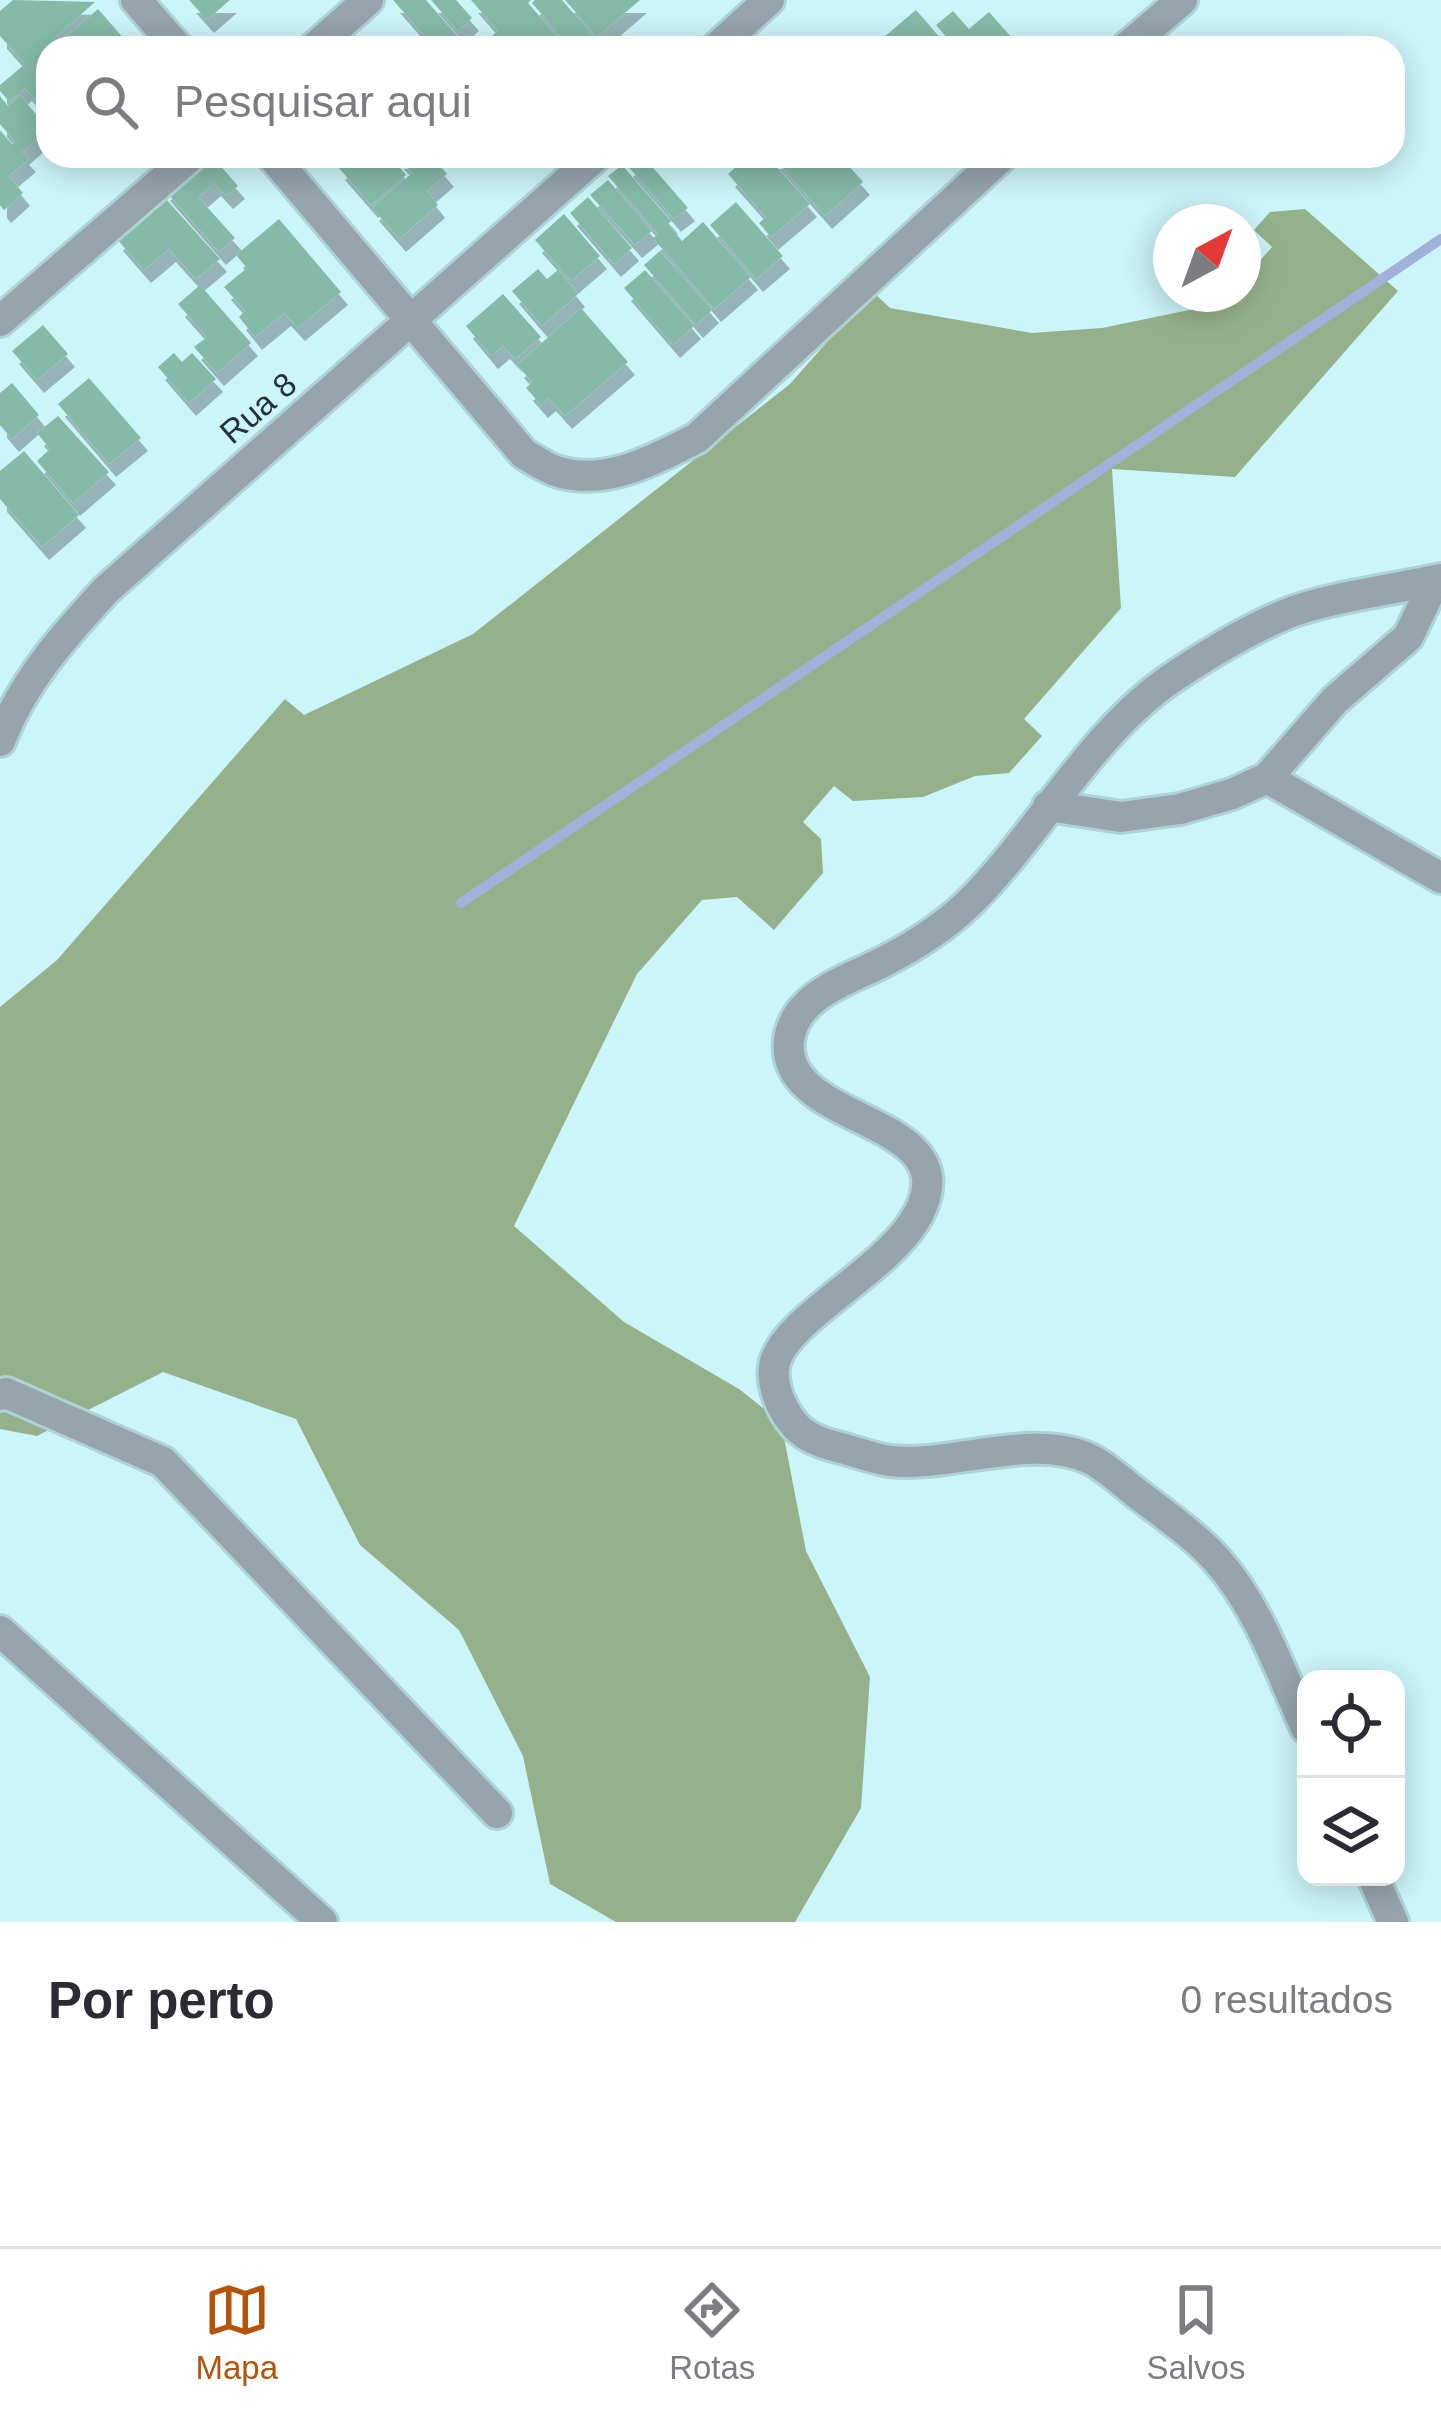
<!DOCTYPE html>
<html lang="pt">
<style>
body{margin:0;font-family:Arial,sans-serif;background:#f7f7f7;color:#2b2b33}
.controls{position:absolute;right:36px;bottom:36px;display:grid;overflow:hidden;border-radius:24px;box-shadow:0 6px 30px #0003}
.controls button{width:108px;height:108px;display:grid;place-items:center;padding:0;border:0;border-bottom:3px solid #e1e1e2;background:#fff;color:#2b2b33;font:60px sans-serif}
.compass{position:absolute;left:1153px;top:204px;width:108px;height:108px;border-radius:50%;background:#fff;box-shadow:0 6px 30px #0003;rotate:41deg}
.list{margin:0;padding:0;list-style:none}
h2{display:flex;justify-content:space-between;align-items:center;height:156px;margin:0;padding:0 48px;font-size:51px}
h2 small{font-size:39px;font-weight:400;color:#7c7c81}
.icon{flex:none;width:66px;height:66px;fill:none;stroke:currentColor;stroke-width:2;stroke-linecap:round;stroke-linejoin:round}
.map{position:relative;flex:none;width:1441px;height:1922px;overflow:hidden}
.search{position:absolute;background:#fff;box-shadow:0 6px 30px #0003;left:36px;right:36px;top:36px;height:132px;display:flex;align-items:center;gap:30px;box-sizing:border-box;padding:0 42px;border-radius:36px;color:#7c7c81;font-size:45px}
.sheet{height:324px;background:#fff}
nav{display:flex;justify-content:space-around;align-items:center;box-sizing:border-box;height:168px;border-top:3px solid #e1e1e2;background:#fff;font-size:33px;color:#7c7c81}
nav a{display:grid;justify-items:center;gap:6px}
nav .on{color:#b45309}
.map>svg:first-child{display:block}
.forest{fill:#95b18c}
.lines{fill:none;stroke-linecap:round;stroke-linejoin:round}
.stream{stroke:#a2b1da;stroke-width:10}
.building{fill:#86baa8;filter:url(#shadow)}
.minor-casing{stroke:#aed2d6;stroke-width:36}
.minor{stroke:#97a4ac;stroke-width:30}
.labels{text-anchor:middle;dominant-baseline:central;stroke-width:9;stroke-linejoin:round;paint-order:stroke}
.street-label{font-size:33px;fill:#233335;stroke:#ccf5f9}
</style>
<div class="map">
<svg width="1441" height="1922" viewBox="0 0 1441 1922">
<defs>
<filter id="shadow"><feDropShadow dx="7" dy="13" stdDeviation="0" flood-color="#0004"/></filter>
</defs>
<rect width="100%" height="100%" fill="#ccf5f9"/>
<path class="forest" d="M1305,209L1398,291L1235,477L1112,469L1121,608L1024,719L1042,736L1009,773L975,776L923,797L853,801L834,786L803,822L821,839L823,873L774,930L737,897L702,900L637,974L514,1226L624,1322L739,1389L781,1422L806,1551L870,1677L861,1808L795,1922H616L550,1884L523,1756L459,1630L360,1545L296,1419L163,1372L37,1436L0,1429V1007L57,960L285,699L304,715L473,634L790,384L872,291L890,308L1032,333L1102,328L1223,303L1231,294H1243V280L1272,247L1254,230L1270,212Z"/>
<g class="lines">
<path class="stream" d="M461,903L1441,239"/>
</g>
<path class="building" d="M13,0L95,2L53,39L62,48H48L45,111L25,88L9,101L0,91V85L25,64L0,36V11Z
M189,0H230L207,20Z
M393,0H426L468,48H435Z
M431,0H456L472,18L458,31Z
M471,0H531L528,3L567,48H477L498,31Z
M535,0H562L595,38L583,48H571L532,3Z
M565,0H640L597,37Z
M98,9L126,41L117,48H66L60,42Z
M916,10L949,48H894L884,37Z
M953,11L969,29L989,12L1021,48H956L936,25Z
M20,95L48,129L22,152L29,159L9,176L23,193L4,210L0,205V130L12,144L15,142L0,124V96L8,106Z
M200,156H212L238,186L226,196L214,183L198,197L235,238L219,252L163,188Z
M352,156H390L406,175L371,205L338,167Z
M397,156H437L434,159L447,174L427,191L438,205L399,239L372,208L412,173Z
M635,156H643L688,208L674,219L626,164Z
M748,156H767L810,204L771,237L759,223L766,217L728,174Z
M772,156H840L863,182L825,216Z
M622,165L671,221L668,224L682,241L703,222L751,277L714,309L653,238L658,234L608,176Z
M608,180L652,231L635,245L590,195Z
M157,189L220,259L196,279L169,249L144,270L116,238Z
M588,197L632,248L614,264L570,213Z
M736,202L783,256L756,279L710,225Z
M564,214L600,256L571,281L535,240Z
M279,219L341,292L298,328L284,313L255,337L239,317L245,311L224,287L247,268L236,255Z
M660,251L712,310L696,325L644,265Z
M538,269L547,279L558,270L578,294L542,326L512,291Z
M645,270L694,326L673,345L624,288Z
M200,285L251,343L217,373L194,347L207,337L178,304Z
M503,294L541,337L515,359L503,346L491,356L466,326Z
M581,308L628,362L565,416L549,398L541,405L526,388L532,382L517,365Z
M43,325L68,354L37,380L12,351Z
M174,353L182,362L192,353L216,379L189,403L158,367Z
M89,378L141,438L109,464L58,404Z
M12,383L39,415L12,439L0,425V393Z
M58,416L109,472L73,503L37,461L50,449L37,433Z
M24,451L79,515L42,547L0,499V471Z"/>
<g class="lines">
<defs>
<path id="minor" d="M136,0L178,48
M314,48L368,0
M716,48L769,0
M1126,48L1182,0
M272,156L524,454C535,460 547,469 559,472C607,486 656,459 697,438L1002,156
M0,321L191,156
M0,741C23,681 63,637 106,590L596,156
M1267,778L1441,878
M1048,806L1121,817L1180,809L1232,794L1267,778L1335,700L1408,637L1435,581
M0,1395L6,1393L163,1462L497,1813
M0,1631L322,1922
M1306,1728C1280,1671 1259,1607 1216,1559C1194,1535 1165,1515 1139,1495C1124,1484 1107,1467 1090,1459C1032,1432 950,1468 890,1461C874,1459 857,1452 841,1448C821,1443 802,1437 790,1419C779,1404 770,1380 775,1362C788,1316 893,1268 920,1211C966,1114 779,1127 789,1040C795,994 849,980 885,961C916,945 943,928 968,904C1040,834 1091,730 1178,674C1210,653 1248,630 1284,615C1324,598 1396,589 1441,579
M1373,1877L1393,1922"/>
</defs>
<use href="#minor" class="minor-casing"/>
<use href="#minor" class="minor"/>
</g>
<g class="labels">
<g class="street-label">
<text transform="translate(258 408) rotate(-41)">Rua 8</text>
</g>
</g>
</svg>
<div class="controls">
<button><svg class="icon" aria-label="locate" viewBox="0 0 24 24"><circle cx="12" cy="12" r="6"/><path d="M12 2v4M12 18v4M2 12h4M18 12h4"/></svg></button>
<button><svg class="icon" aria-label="layers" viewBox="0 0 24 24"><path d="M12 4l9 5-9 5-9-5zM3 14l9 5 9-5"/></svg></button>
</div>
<svg class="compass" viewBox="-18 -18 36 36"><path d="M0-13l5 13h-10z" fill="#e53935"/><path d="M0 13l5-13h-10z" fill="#7c7c81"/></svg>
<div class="search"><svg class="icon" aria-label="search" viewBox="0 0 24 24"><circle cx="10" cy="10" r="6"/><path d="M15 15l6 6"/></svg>Pesquisar aqui</div>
</div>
<section class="sheet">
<h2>Por perto<small>0 resultados</small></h2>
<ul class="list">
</ul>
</section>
<nav>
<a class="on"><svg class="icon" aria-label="map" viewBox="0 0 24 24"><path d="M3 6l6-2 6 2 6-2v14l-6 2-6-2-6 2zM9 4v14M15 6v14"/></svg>Mapa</a>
<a><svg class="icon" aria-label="directions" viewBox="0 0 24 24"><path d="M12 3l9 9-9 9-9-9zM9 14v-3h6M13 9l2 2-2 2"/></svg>Rotas</a>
<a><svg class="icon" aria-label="saved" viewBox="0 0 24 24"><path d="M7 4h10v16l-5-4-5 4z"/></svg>Salvos</a>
</nav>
